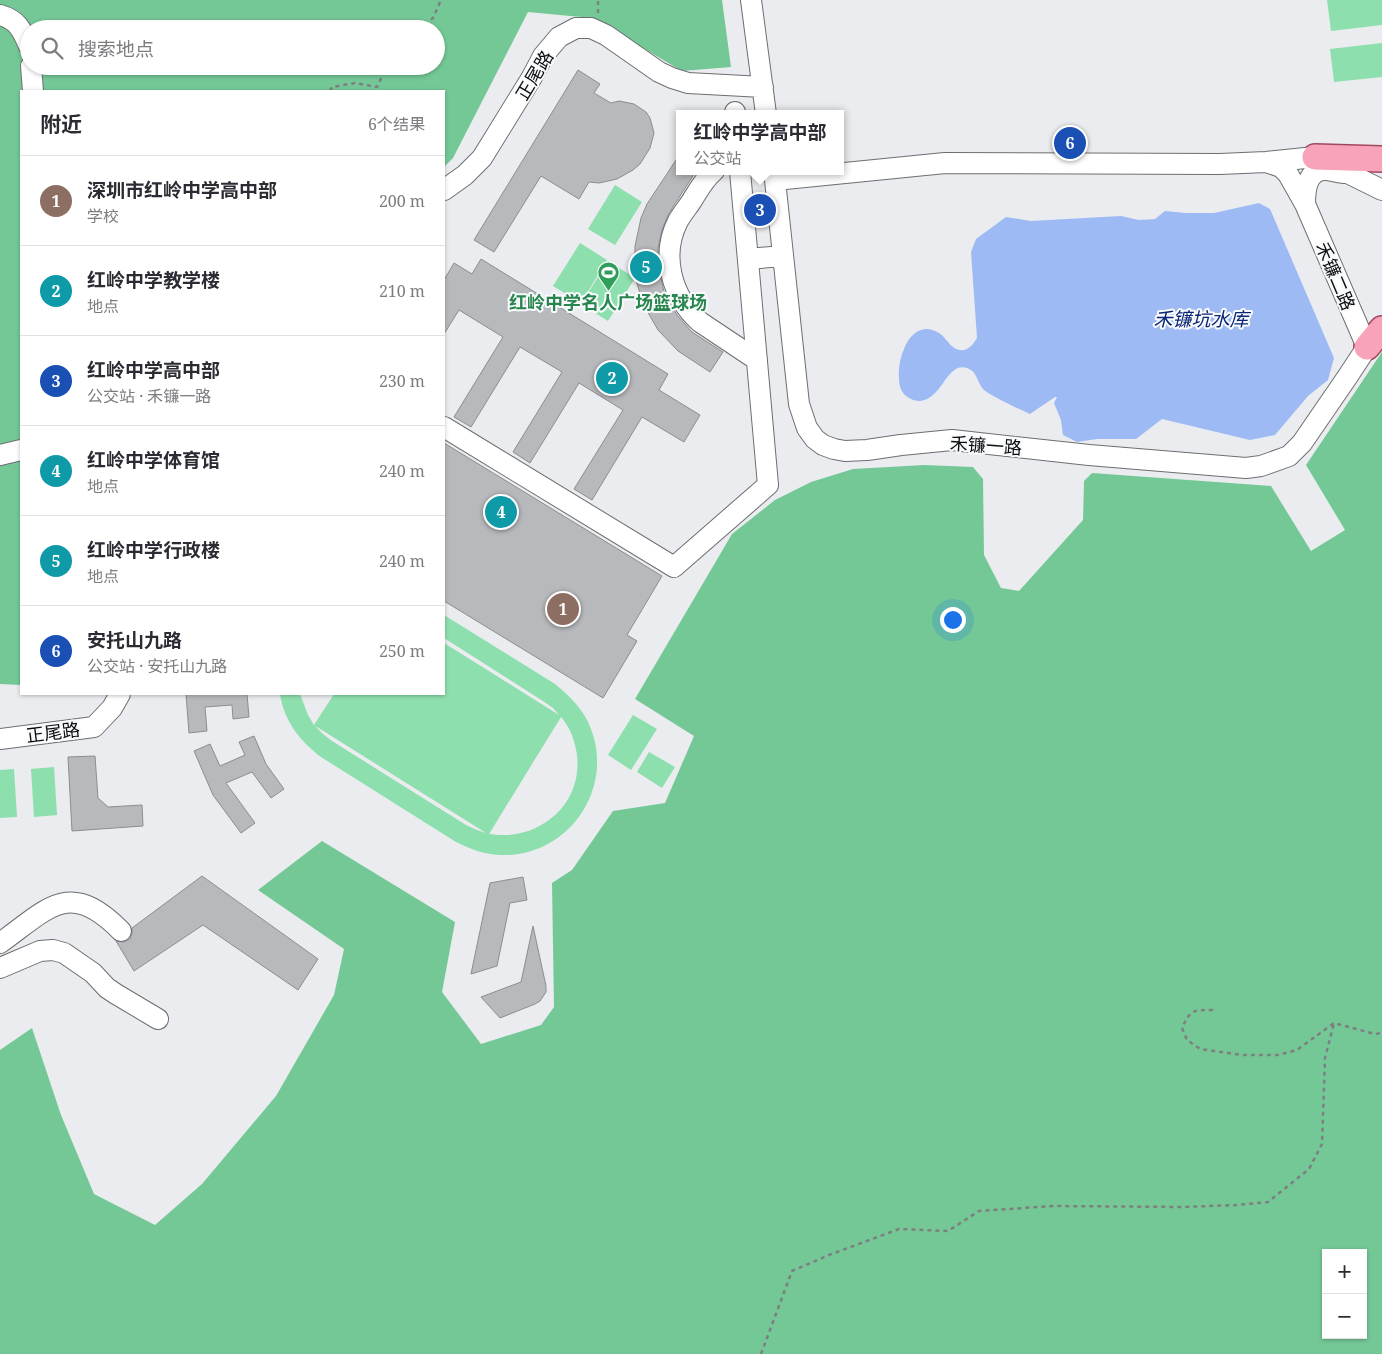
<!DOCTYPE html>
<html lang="zh">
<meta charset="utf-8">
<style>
body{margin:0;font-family:"Noto Serif","Noto Sans SC",serif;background:#f2f2f3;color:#2b2b33}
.controls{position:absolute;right:15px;bottom:15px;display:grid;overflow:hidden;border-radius:0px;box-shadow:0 1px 4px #0004}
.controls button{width:45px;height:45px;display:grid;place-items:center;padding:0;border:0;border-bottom:1px solid #e1e1e2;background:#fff;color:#2b2b33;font:25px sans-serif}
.you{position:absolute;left:952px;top:619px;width:18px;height:18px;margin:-12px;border:4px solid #fff;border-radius:50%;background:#1a73e8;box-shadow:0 0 0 8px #1a73e833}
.badge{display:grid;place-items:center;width:32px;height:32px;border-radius:50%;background:#028bab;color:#fff;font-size:16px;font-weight:700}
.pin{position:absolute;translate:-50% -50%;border:2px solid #fff;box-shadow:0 1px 5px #0006}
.popup{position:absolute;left:676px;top:110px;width:168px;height:65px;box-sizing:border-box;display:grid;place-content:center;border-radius:0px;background:#fff;filter:drop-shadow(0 1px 4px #0005);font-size:16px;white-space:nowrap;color:#7c7c81}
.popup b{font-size:19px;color:#2b2b33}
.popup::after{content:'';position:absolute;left:50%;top:100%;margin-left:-10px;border:10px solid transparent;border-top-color:#fff}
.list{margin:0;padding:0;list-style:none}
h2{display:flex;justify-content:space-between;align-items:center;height:65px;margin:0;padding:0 20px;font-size:21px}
h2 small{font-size:16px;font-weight:400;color:#7c7c81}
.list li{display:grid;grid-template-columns:32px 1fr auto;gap:15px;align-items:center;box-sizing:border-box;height:90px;padding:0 20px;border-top:1px solid #e1e1e2}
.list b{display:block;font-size:19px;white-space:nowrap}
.list p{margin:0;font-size:16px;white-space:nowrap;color:#7c7c81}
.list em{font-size:16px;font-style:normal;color:#7c7c81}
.icon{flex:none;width:28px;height:28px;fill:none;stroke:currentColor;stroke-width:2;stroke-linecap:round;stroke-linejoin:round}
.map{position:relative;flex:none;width:1382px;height:1354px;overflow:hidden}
.search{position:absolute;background:#fff;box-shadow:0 1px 4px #0004;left:20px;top:20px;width:425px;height:55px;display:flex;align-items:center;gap:12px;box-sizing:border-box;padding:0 18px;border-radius:28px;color:#7c7c81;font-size:19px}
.panel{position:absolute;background:#fff;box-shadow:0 1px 4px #0004;left:20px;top:90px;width:425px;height:605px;border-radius:0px}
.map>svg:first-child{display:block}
.green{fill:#8ddfad;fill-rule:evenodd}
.forest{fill:#74c896;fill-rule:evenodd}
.water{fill:#9ebaf4}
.building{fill:#b8b9bc;stroke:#8c8d90}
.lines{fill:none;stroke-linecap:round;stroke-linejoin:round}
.minor-casing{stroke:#6c6e70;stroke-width:22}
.major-casing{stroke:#a24760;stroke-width:28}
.path{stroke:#7d7f81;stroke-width:2.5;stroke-dasharray:4 4;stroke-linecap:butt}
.minor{stroke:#fff;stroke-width:20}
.major{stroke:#f8a3ba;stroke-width:25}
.labels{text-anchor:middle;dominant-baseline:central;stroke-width:4;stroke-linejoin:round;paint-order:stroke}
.street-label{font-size:18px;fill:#0c0d0e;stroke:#f8fafc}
.leisure-label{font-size:18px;font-weight:bold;fill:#27864d;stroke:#f8fafc}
.water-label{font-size:19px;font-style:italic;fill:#0a2676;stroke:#f8fafc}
</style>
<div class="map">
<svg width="1382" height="1354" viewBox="0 0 1382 1354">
<rect width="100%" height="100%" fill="#eaecef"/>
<path class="green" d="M1327,0H1382V25L1331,31Z
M1382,43V77L1334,82L1330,49Z
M615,185L642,202L615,245L588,229Z
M580,243L607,260L581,303L553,286Z
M608,261L635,278L608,321L581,304Z
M444,615L555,684C567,694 578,704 586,718C623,788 562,869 485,853C475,851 465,846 456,842L321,757C300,741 284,721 280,694H300L308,715L314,725L334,694H444V643L559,715L553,708L543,701L444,638ZM561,717C570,727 575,741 577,755C583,806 537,842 489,834ZM316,727H317L486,833L477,830L466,825L332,741L323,734Z
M633,715L657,729L631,770L608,755Z
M649,752L675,767L662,788L637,772Z
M54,767L57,815L34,817L31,769Z
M14,769L17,817L0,818V770Z"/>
<path class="forest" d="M0,0H722L731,67L682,71L592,18L528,12L453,158L444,167V91H21V685L0,684ZM29,29H436V66H29Z
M1382,352V1354H0V1050L32,1028L61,1115L94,1194L155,1225L202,1184L276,1096L334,995L344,949L258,890L322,841L455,922L442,992L481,1044L541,1025L554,1007L552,883L572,870L613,811L665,803L694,736L635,699L732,534L775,500L811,482L853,469L924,465L973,467L983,479L984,555L1001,588L1019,591L1083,520L1084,481L1092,473L1271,486L1311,551L1345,530L1306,465ZM1326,1253H1363V1335H1326Z"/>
<path class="water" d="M1259,203L1270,209L1334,358L1328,380L1308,396L1275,435L1250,440L1162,419L1136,439H1097L1077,442L1063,435L1061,420L1054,403L1057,397H1055L1030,414C1021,410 987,394 983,389C977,382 977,371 967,368C946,362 943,399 920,401C916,401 912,400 909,398C902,394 899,387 899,379C898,369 900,358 904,349C910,333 923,323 939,333C945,337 948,343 953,347C964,355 972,347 977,338L971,252L976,239L1006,217L1031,221L1121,216L1139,220L1155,219L1165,211L1186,213H1214Z"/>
<path class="building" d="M578,70L600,84L594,93L611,103L619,101L634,104L646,112L650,118L654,133L650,148L640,164L633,170L617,179L599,183L589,182L579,199L541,176L494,252L474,240Z
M680,154V171H696L668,215L662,230L658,248L659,272L665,295L677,315L692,332L723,352L710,372L678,351L658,330L643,304L635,276V246L641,218L647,204Z
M481,259L668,374L659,390L700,415L684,442L642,417L592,500L574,489L623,410L579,383L530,463L513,452L562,372L520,347L471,427L454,417L503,337L459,310L444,334V280L454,263L472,274Z
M444,443L662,576L627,635L637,641L603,698L444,601Z
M186,694H247L249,717L233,719L232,705L205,707L207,731L189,733Z
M254,736L266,764L284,789L271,798L252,772L226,783L255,823L241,833L213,795L194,751L210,744L220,766L245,755L239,742Z
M95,756L98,798L108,807L142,805L143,826L72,831L68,757Z
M202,876L318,959L298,990L203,925L134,971L116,941L124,942L130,939L132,934V928Z
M523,877L527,900L510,903L497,966L471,974L490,883Z
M533,926L546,986V992L540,1001L535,1004L500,1018L481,997L521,982Z"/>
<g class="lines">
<defs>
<path id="minor" d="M751,0L766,114
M0,15C18,20 22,30 29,46
M31,66L33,91
M735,112V114
M714,171C704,179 698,191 691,202C687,208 682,214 678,221C660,256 672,297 700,322L757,360
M774,171L799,404L807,428L815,439L823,445L834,449L845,451L867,450L901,445L952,440L1089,455L1246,468L1261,466L1289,456L1302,443L1348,376L1367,347L1305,204L1288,174L1281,167L1266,162
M775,180L945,163L1220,164L1266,162L1315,157L1382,190
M444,190L465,175L482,158L532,77L543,56L559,37L576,28H591L606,35L659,72L672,78L688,83L763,87
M1305,204C1305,190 1307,169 1326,170C1332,171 1337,172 1343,173
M748,259L783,256
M444,427L674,567L768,485L740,171
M0,455L21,450
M0,739L94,727L112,708L120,694
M0,943C48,909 69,878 121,931
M0,968L40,951L53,950L64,953L93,973L107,988L116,994L158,1019"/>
<path id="major" d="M1315,157L1382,159
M1367,347L1382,329"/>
</defs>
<use href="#minor" class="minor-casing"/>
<use href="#major" class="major-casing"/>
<path class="path" d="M598,13V0
M418,29L433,18L441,0
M330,91L332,87L355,83L377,87L387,66
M1213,1010C1193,1010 1191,1009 1182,1028L1187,1040L1200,1049L1242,1055H1278L1297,1050L1334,1023L1375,1034L1382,1033
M761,1354L792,1271L829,1255L899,1229L948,1231L979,1211L1053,1206L1182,1207L1237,1205L1268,1202L1309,1169L1322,1144L1325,1058L1334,1023"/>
<use href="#minor" class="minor"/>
<use href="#major" class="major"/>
</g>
<defs>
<symbol id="stadium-pin" viewBox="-11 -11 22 30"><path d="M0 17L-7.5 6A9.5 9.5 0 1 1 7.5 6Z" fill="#2e9e5b" stroke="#f8fafc"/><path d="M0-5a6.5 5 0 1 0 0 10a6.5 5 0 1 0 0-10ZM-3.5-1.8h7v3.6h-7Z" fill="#fff"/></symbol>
</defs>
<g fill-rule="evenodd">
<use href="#stadium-pin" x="596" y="260" width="25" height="34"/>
</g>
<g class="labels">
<g class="street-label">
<text transform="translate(534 75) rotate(-59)">正尾路</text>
<text transform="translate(1336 276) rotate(67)">禾镰二路</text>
<text transform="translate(986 445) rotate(4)">禾镰一路</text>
<text transform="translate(53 732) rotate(-7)">正尾路</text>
</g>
<g class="leisure-label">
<text x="608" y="302">红岭中学名人广场篮球场</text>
</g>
<g class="water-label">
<text x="1201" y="319">禾镰坑水库</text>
</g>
</g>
</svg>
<div class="controls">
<button>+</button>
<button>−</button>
</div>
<div class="you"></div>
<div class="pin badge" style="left:563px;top:609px;background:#8d6e63">1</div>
<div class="pin badge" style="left:612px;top:378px;background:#0f9aa8">2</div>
<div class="pin badge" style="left:760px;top:210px;background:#1a4fb4">3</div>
<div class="popup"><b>红岭中学高中部</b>公交站</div>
<div class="pin badge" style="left:501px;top:512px;background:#0f9aa8">4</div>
<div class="pin badge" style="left:646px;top:267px;background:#0f9aa8">5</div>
<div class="pin badge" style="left:1070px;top:143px;background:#1a4fb4">6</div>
<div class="search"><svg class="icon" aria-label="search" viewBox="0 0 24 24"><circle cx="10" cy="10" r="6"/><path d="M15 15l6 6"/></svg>搜索地点</div>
<section class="panel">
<h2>附近<small>6个结果</small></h2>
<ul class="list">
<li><span class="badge" style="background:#8d6e63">1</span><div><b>深圳市红岭中学高中部</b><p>学校</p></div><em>200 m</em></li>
<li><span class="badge" style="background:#0f9aa8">2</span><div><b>红岭中学教学楼</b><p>地点</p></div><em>210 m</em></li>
<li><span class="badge" style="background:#1a4fb4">3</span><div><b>红岭中学高中部</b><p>公交站 · 禾镰一路</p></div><em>230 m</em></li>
<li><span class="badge" style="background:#0f9aa8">4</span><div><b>红岭中学体育馆</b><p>地点</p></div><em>240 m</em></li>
<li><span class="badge" style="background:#0f9aa8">5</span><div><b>红岭中学行政楼</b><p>地点</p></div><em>240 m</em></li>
<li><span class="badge" style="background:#1a4fb4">6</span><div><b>安托山九路</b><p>公交站 · 安托山九路</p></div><em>250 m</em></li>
</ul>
</section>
</div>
